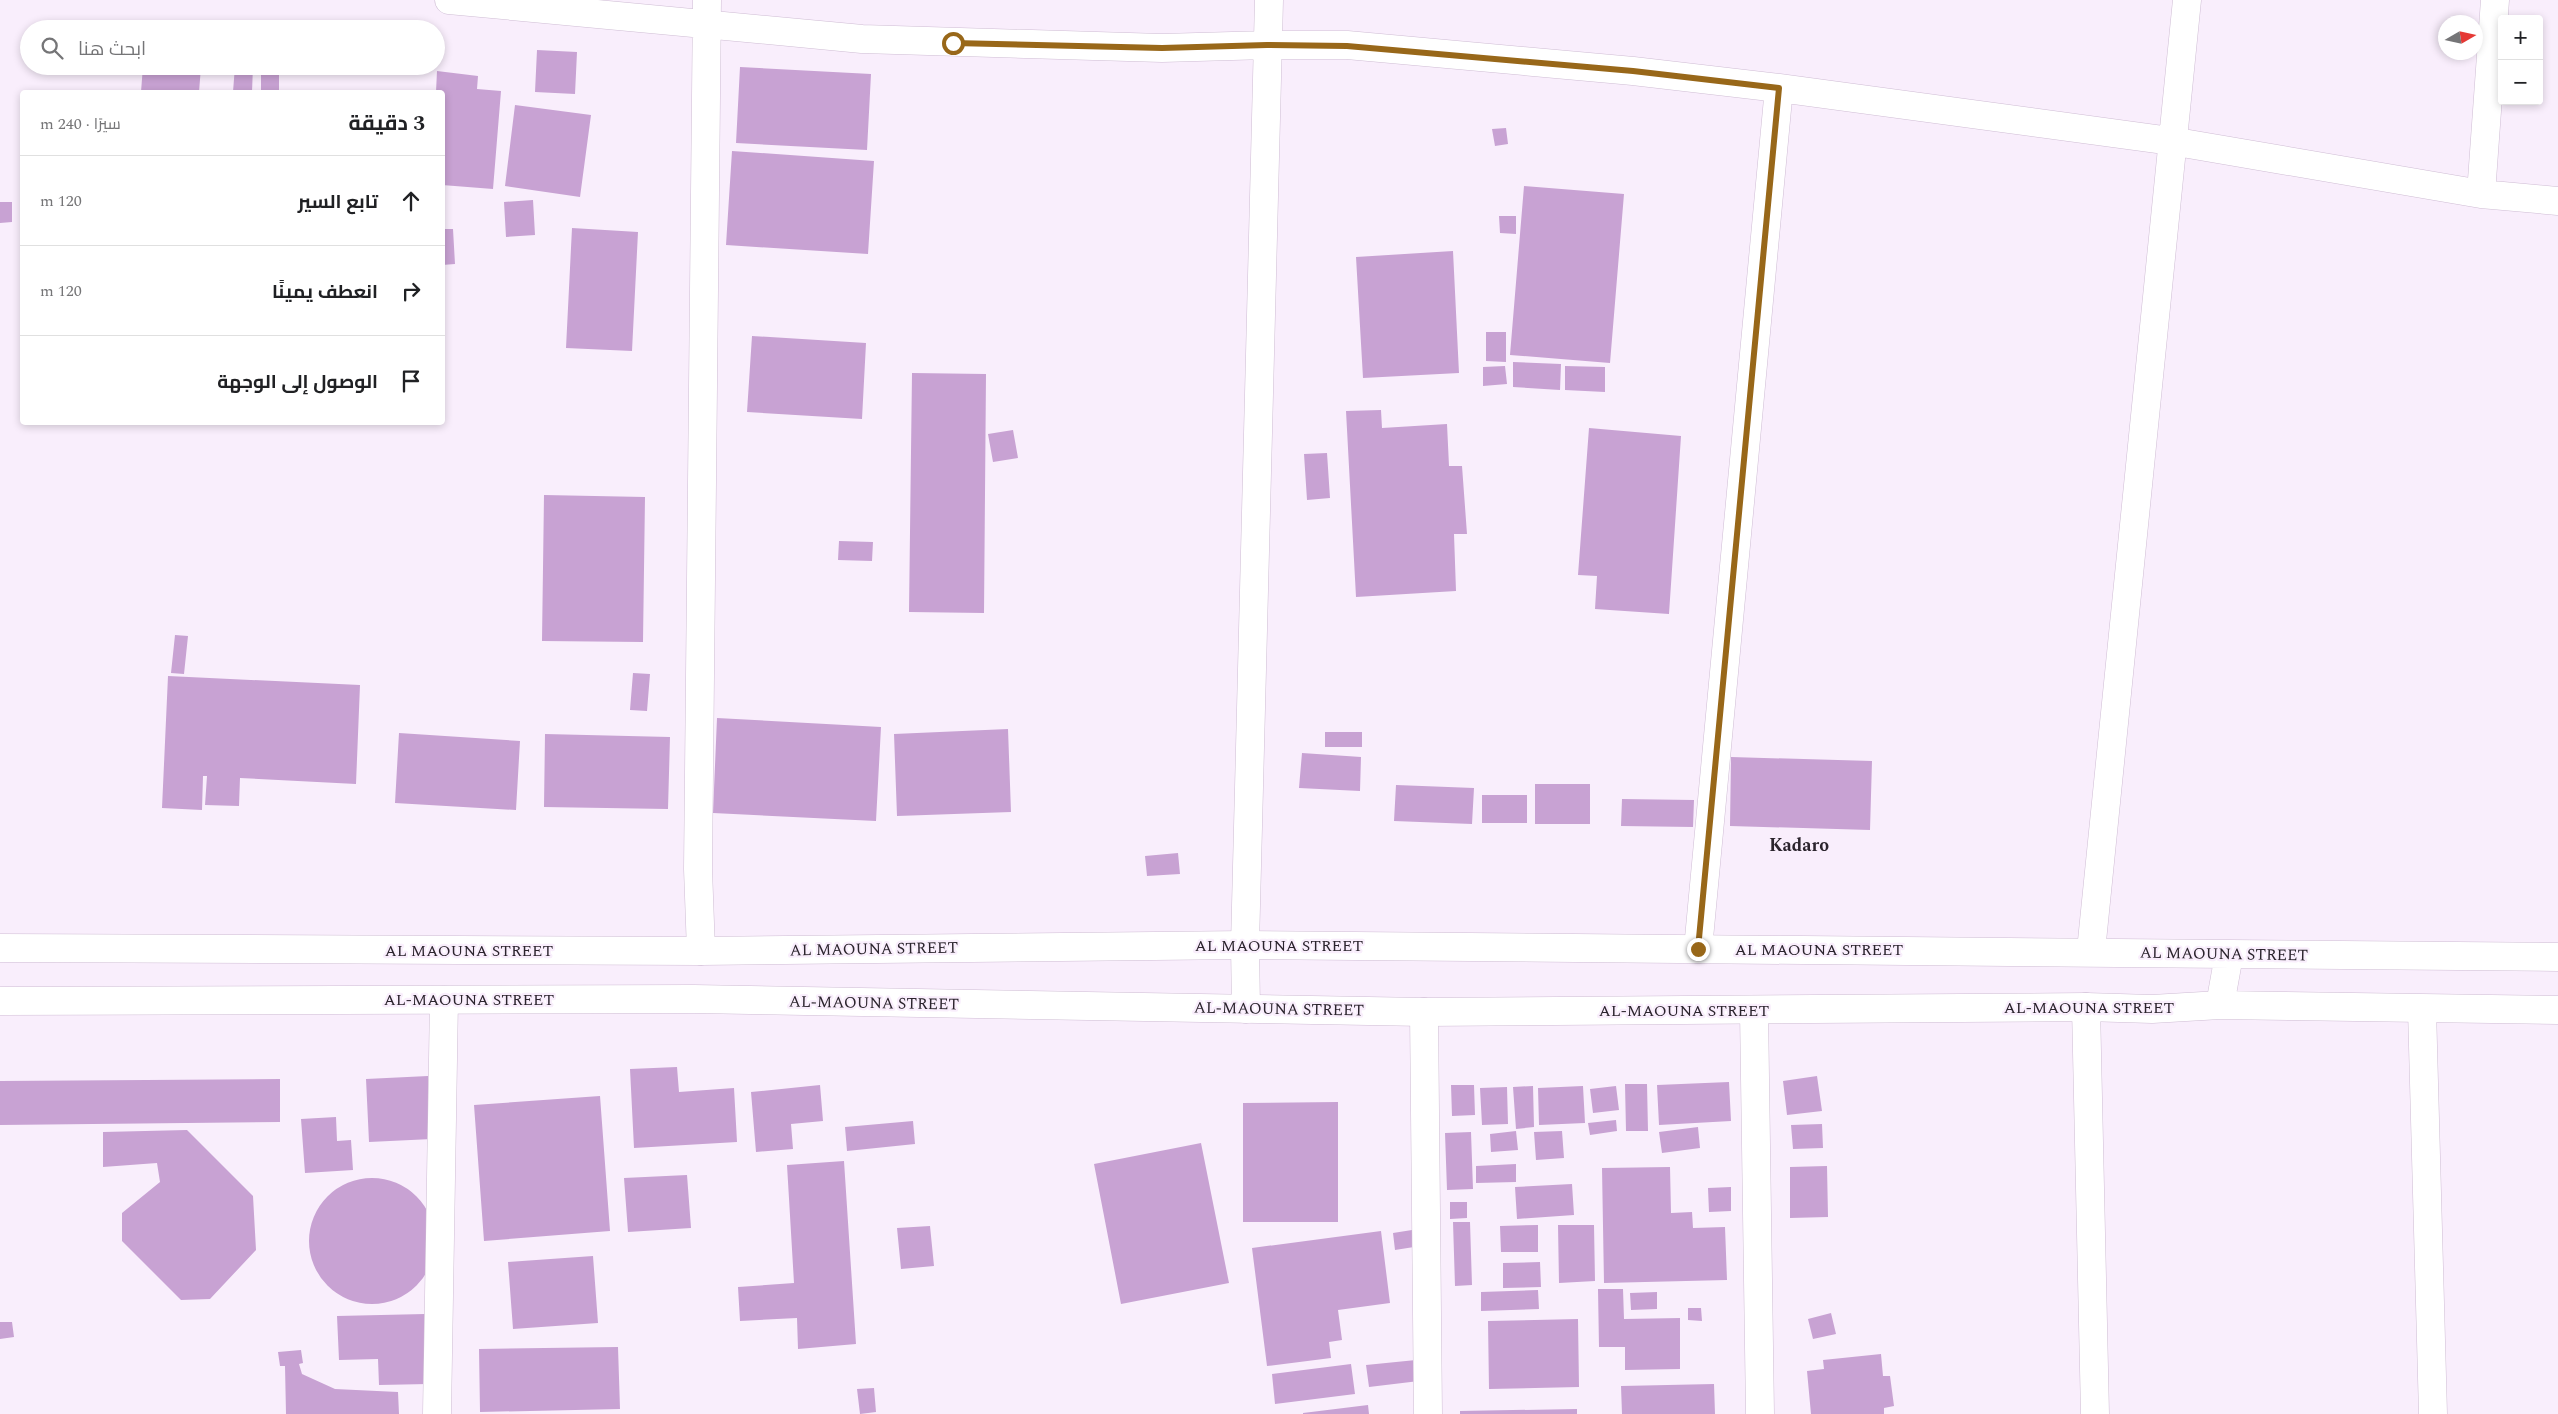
<!DOCTYPE html>
<html lang="ar">
<meta charset="utf-8">
<style>
body{margin:0;font-family:Spectral,Cairo,serif;background:#f2f2f2;color:#202124;direction:rtl}
.controls{position:absolute;right:15px;top:15px;display:grid;overflow:hidden;border-radius:5px;box-shadow:0 2px 8px #0003}
.controls button{width:45px;height:45px;display:grid;place-items:center;padding:0;border:0;border-bottom:1px solid #e0e0e0;background:#fff;color:#202124;font:25px sans-serif}
.compass{position:absolute;left:2438px;top:15px;width:45px;height:45px;border-radius:50%;background:#fff;box-shadow:0 2px 8px #0003;rotate:81deg}
.stop{position:absolute;width:15px;height:15px;margin:-11px;border:4px solid #986719;border-radius:50%;background:#fff}
.stop.end{background:#986719;border-color:#fff;box-shadow:0 1px 5px #0008}
.list{margin:0;padding:0;list-style:none}
h2{display:flex;justify-content:space-between;align-items:center;height:65px;margin:0;padding:0 20px;font-size:21px}
h2 small{font-size:16px;font-weight:400;color:#757577}
.list li{display:grid;grid-template-columns:32px 1fr auto;gap:15px;align-items:center;box-sizing:border-box;height:90px;padding:0 20px;border-top:1px solid #e0e0e0}
.list b{display:block;font-size:19px;white-space:nowrap}
.list em{font-size:16px;font-style:normal;color:#757577}
.icon{flex:none;width:28px;height:28px;fill:none;stroke:currentColor;stroke-width:2;stroke-linecap:round;stroke-linejoin:round}
.map{position:relative;flex:none;width:2558px;height:1414px;overflow:hidden;direction:ltr}
.search{position:absolute;background:#fff;box-shadow:0 2px 8px #0003;left:20px;top:20px;width:425px;height:55px;display:flex;align-items:center;gap:12px;box-sizing:border-box;padding:0 18px;border-radius:28px;color:#757577;font-size:19px}
.panel{position:absolute;background:#fff;box-shadow:0 2px 8px #0003;left:20px;top:90px;width:425px;height:335px;border-radius:5px;direction:rtl}
.map>svg:first-child{display:block}
.building{fill:#c8a2d3}
.lines{fill:none;stroke-linecap:round;stroke-linejoin:round}
.street-casing{stroke:#cfbdd4;stroke-width:29}
.highway-casing{stroke:#cfbdd4;stroke-width:29}
.street{stroke:#fff;stroke-width:28}
.highway{stroke:#fff;stroke-width:28}
.route{stroke:#986719;stroke-width:6}
.labels{text-anchor:middle;dominant-baseline:central;stroke-width:4.5;stroke-linejoin:round;paint-order:stroke}
.street-label{font-size:16px;fill:#2b242d;stroke:#f9eefc}
.neighbourhood-label{font-size:18px;font-weight:bold;fill:#2b242d;stroke:#f9eefc}
</style>
<div class="map">
<svg width="2558" height="1414" viewBox="0 0 2558 1414">
<rect width="100%" height="100%" fill="#f9eefc"/>
<path class="building" d="M537,50L577,52L575,94L535,92Z
M143,66L201,67L199,92H141Z
M235,66H253L252,92H233Z
M261,66H279V92H261Z
M740,67L871,74L867,150L736,143Z
M437,71L478,76L477,89L501,91L493,189L442,185V92H436Z
M515,105L591,115L580,197L505,186Z
M1506,128L1508,144L1495,146L1492,129Z
M732,151L874,161L868,254L726,245Z
M1524,186L1624,194L1610,363L1510,355Z
M533,200L535,235L506,237L504,202Z
M0,202H12V222L0,223Z
M1499,216H1516V234L1500,233Z
M572,228L638,232L632,351L566,348Z
M442,229H453L455,264L442,265Z
M1453,251L1459,373L1363,378L1356,257Z
M1486,332H1506V362L1486,361Z
M752,336L866,343L862,419L747,412Z
M1513,362L1561,364L1560,390L1513,387Z
M1505,366L1507,384L1483,386V367Z
M1565,366L1605,367V392L1565,390Z
M912,373L986,374L984,613L909,612Z
M1381,410L1382,428L1447,424L1449,466H1462L1467,534H1454L1456,591L1356,597L1346,411Z
M1589,428L1681,436L1669,614L1595,609L1597,576L1578,575Z
M1013,430L1018,458L993,462L988,434Z
M1327,453L1330,498L1307,500L1304,454Z
M544,495L645,497L643,642L542,641Z
M839,541L873,542L872,561L838,560Z
M175,635L188,636L184,674L171,673Z
M633,673L650,674L647,711L630,710Z
M168,676L360,685L356,784L240,778L239,806L205,805L207,776H203L202,810L162,808Z
M717,718L881,727L876,821L713,813Z
M1008,729L1011,812L897,816L894,734Z
M1325,732H1362V747H1325Z
M399,733L520,741L516,810L395,803Z
M545,734L670,737L668,809L544,807Z
M1302,753L1361,757L1360,791L1299,788Z
M1731,757L1872,761L1870,830L1730,826Z
M1535,784H1590V824H1535Z
M1396,785L1474,788L1472,824L1394,821Z
M1482,795H1527V823H1482Z
M1622,799L1694,800L1693,827L1621,826Z
M1178,853L1180,874L1147,876L1145,856Z
M677,1067L679,1092L734,1088L737,1142L634,1148L630,1069Z
M428,1076L432,1139L369,1142L366,1079Z
M1817,1076L1822,1111L1787,1115L1783,1081Z
M280,1079V1122L0,1125V1081Z
M1729,1082L1731,1121L1659,1125L1657,1085Z
M1625,1084H1647L1648,1131H1626Z
M820,1085L823,1121L791,1124L793,1149L756,1152L751,1092Z
M1451,1085H1474L1475,1115L1452,1116Z
M1533,1086L1534,1127L1516,1129L1513,1087Z
M1583,1086L1585,1123L1539,1125L1538,1088Z
M1616,1086L1619,1110L1593,1113L1590,1089Z
M1507,1087L1508,1124L1482,1125L1480,1088Z
M600,1096L610,1231L484,1241L474,1105Z
M1338,1102V1222H1243V1103Z
M336,1117L337,1141L351,1140L353,1170L305,1173L301,1119Z
M1616,1120L1617,1131L1590,1135L1588,1123Z
M913,1121L915,1144L847,1151L845,1127Z
M1822,1124L1823,1148L1793,1149L1791,1125Z
M1698,1127L1700,1148L1662,1153L1659,1132Z
M187,1130L253,1196L256,1250L210,1299L181,1300L122,1241V1213L160,1182L157,1163L103,1167V1132Z
M1516,1131L1518,1150L1491,1152L1490,1134Z
M1562,1131L1564,1158L1536,1160L1534,1132Z
M1471,1132L1473,1189L1447,1190L1445,1133Z
M1201,1143L1229,1283L1121,1304L1094,1164Z
M844,1161L856,1344L798,1349L797,1318L740,1321L738,1287L794,1283L787,1165Z
M1516,1164V1182L1476,1183V1166Z
M1827,1166L1828,1217L1790,1218V1167Z
M1670,1167L1671,1213L1692,1212L1693,1228L1725,1227L1727,1280L1604,1283L1602,1168Z
M687,1175L691,1228L628,1232L624,1178Z
M309 1241a63 63 0 1 1 126 0a63 63 0 1 1-126 0Z
M1572,1184L1574,1215L1517,1219L1515,1187Z
M1731,1187V1211L1709,1212L1708,1188Z
M1450,1202H1467V1218L1450,1219Z
M1453,1222H1470L1472,1285L1455,1286Z
M1538,1225V1252H1501L1500,1226Z
M1558,1225H1594L1595,1281L1559,1283Z
M930,1226L934,1266L901,1269L897,1228Z
M1412,1230L1414,1247L1395,1250L1393,1233Z
M1381,1231L1390,1303L1338,1310L1342,1340L1329,1342L1331,1358L1267,1366L1252,1248Z
M593,1256L598,1323L513,1329L508,1262Z
M1540,1262L1541,1287L1503,1288V1263Z
M1598,1289H1623L1624,1319L1680,1318V1369L1625,1370V1347H1599Z
M1538,1290L1539,1309L1481,1311V1292Z
M1657,1292V1309L1631,1310L1630,1293Z
M1688,1308H1701L1702,1321L1688,1320Z
M1831,1313L1836,1334L1813,1339L1808,1319Z
M425,1314L428,1384L379,1385L378,1359L339,1360L337,1316Z
M1578,1319L1579,1387L1489,1389L1488,1321Z
M0,1322H12L14,1337L0,1339Z
M618,1347L620,1409L480,1412L479,1349Z
M301,1350L303,1363L299,1364L302,1374L335,1389L398,1392L399,1414H286L285,1366H280L278,1352Z
M1881,1354L1883,1376H1890L1894,1406L1884,1408V1414H1811L1807,1371L1824,1369L1823,1360Z
M1416,1360L1419,1381L1369,1387L1366,1365Z
M1351,1364L1355,1394L1275,1404L1272,1374Z
M1714,1384L1715,1414H1622L1621,1386Z
M874,1388L876,1412L860,1414L857,1389Z
M1368,1405L1369,1414H1303V1413Z
M1577,1409V1414H1460V1411Z"/>
<g class="lines">
<defs>
<path id="street" d="M449,0L862,39L1162,48L1267,45H1347L1633,71L1779,88L2171,141L2481,194L2558,201
M2481,194L2495,0
M1698,949L1779,88
M701,951L698,869L707,0
M2091,951L2187,0
M2086,1007L2095,1414
M1246,1009L1245,945L1269,0
M2422,1009L2433,1414
M1754,1011L1760,1414
M1424,1012L1428,1414
M437,1414L444,1000"/>
<path id="highway" d="M0,948L701,951L1245,945L2558,957
M0,1001L694,999L1424,1012L2086,1007L2152,1009L2220,1005L2558,1010
M2220,1005L2229,955"/>
</defs>
<use href="#street" class="street-casing"/>
<use href="#highway" class="highway-casing"/>
<use href="#street" class="street"/>
<use href="#highway" class="highway"/>
</g>
<g class="lines">
<path class="route" d="M953,43L1162,48L1267,45L1347,46L1633,71L1779,88L1698,949"/>
</g>
<g class="labels">
<g class="street-label">
<text x="1279" y="946">AL MAOUNA STREET</text>
<text transform="translate(874 949) rotate(-1)">AL MAOUNA STREET</text>
<text x="1819" y="950">AL MAOUNA STREET</text>
<text x="469" y="951">AL MAOUNA STREET</text>
<text transform="translate(2224 954) rotate(1)">AL MAOUNA STREET</text>
<text x="469" y="1000">AL-MAOUNA STREET</text>
<text transform="translate(874 1003) rotate(1)">AL-MAOUNA STREET</text>
<text x="2089" y="1008">AL-MAOUNA STREET</text>
<text transform="translate(1279 1009) rotate(1)">AL-MAOUNA STREET</text>
<text x="1684" y="1011">AL-MAOUNA STREET</text>
</g>
<g class="neighbourhood-label">
<text x="1799" y="845">Kadaro</text>
</g>
</g>
</svg>
<div class="controls">
<button>+</button>
<button>−</button>
</div>
<svg class="compass" viewBox="-18 -18 36 36"><path d="M0-13l5 13h-10z" fill="#e53935"/><path d="M0 13l5-13h-10z" fill="#757577"/></svg>
<div class="stop" style="left:953px;top:43px"></div>
<div class="stop end" style="left:1698px;top:949px"></div>
<div class="search"><svg class="icon" aria-label="search" viewBox="0 0 24 24"><circle cx="10" cy="10" r="6"/><path d="M15 15l6 6"/></svg>ابحث هنا</div>
<section class="panel">
<h2>3 دقيقة<small>سيرًا · 240 m</small></h2>
<ul class="list">
<li><svg class="icon" aria-label="ahead" viewBox="0 0 24 24"><path d="M12 20V5M6 11l6-6 6 6"/></svg><div><b>تابع السير</b></div><em>120 m</em></li>
<li><svg class="icon" aria-label="right" viewBox="0 0 24 24"><path d="M7 20v-9h11M14 6l5 5-5 5"/></svg><div><b>انعطف يمينًا</b></div><em>120 m</em></li>
<li><svg class="icon" aria-label="arrive" viewBox="0 0 24 24"><path d="M6 21V4h12l-3 4 3 4H6"/></svg><div><b>الوصول إلى الوجهة</b></div></li>
</ul>
</section>
</div>
